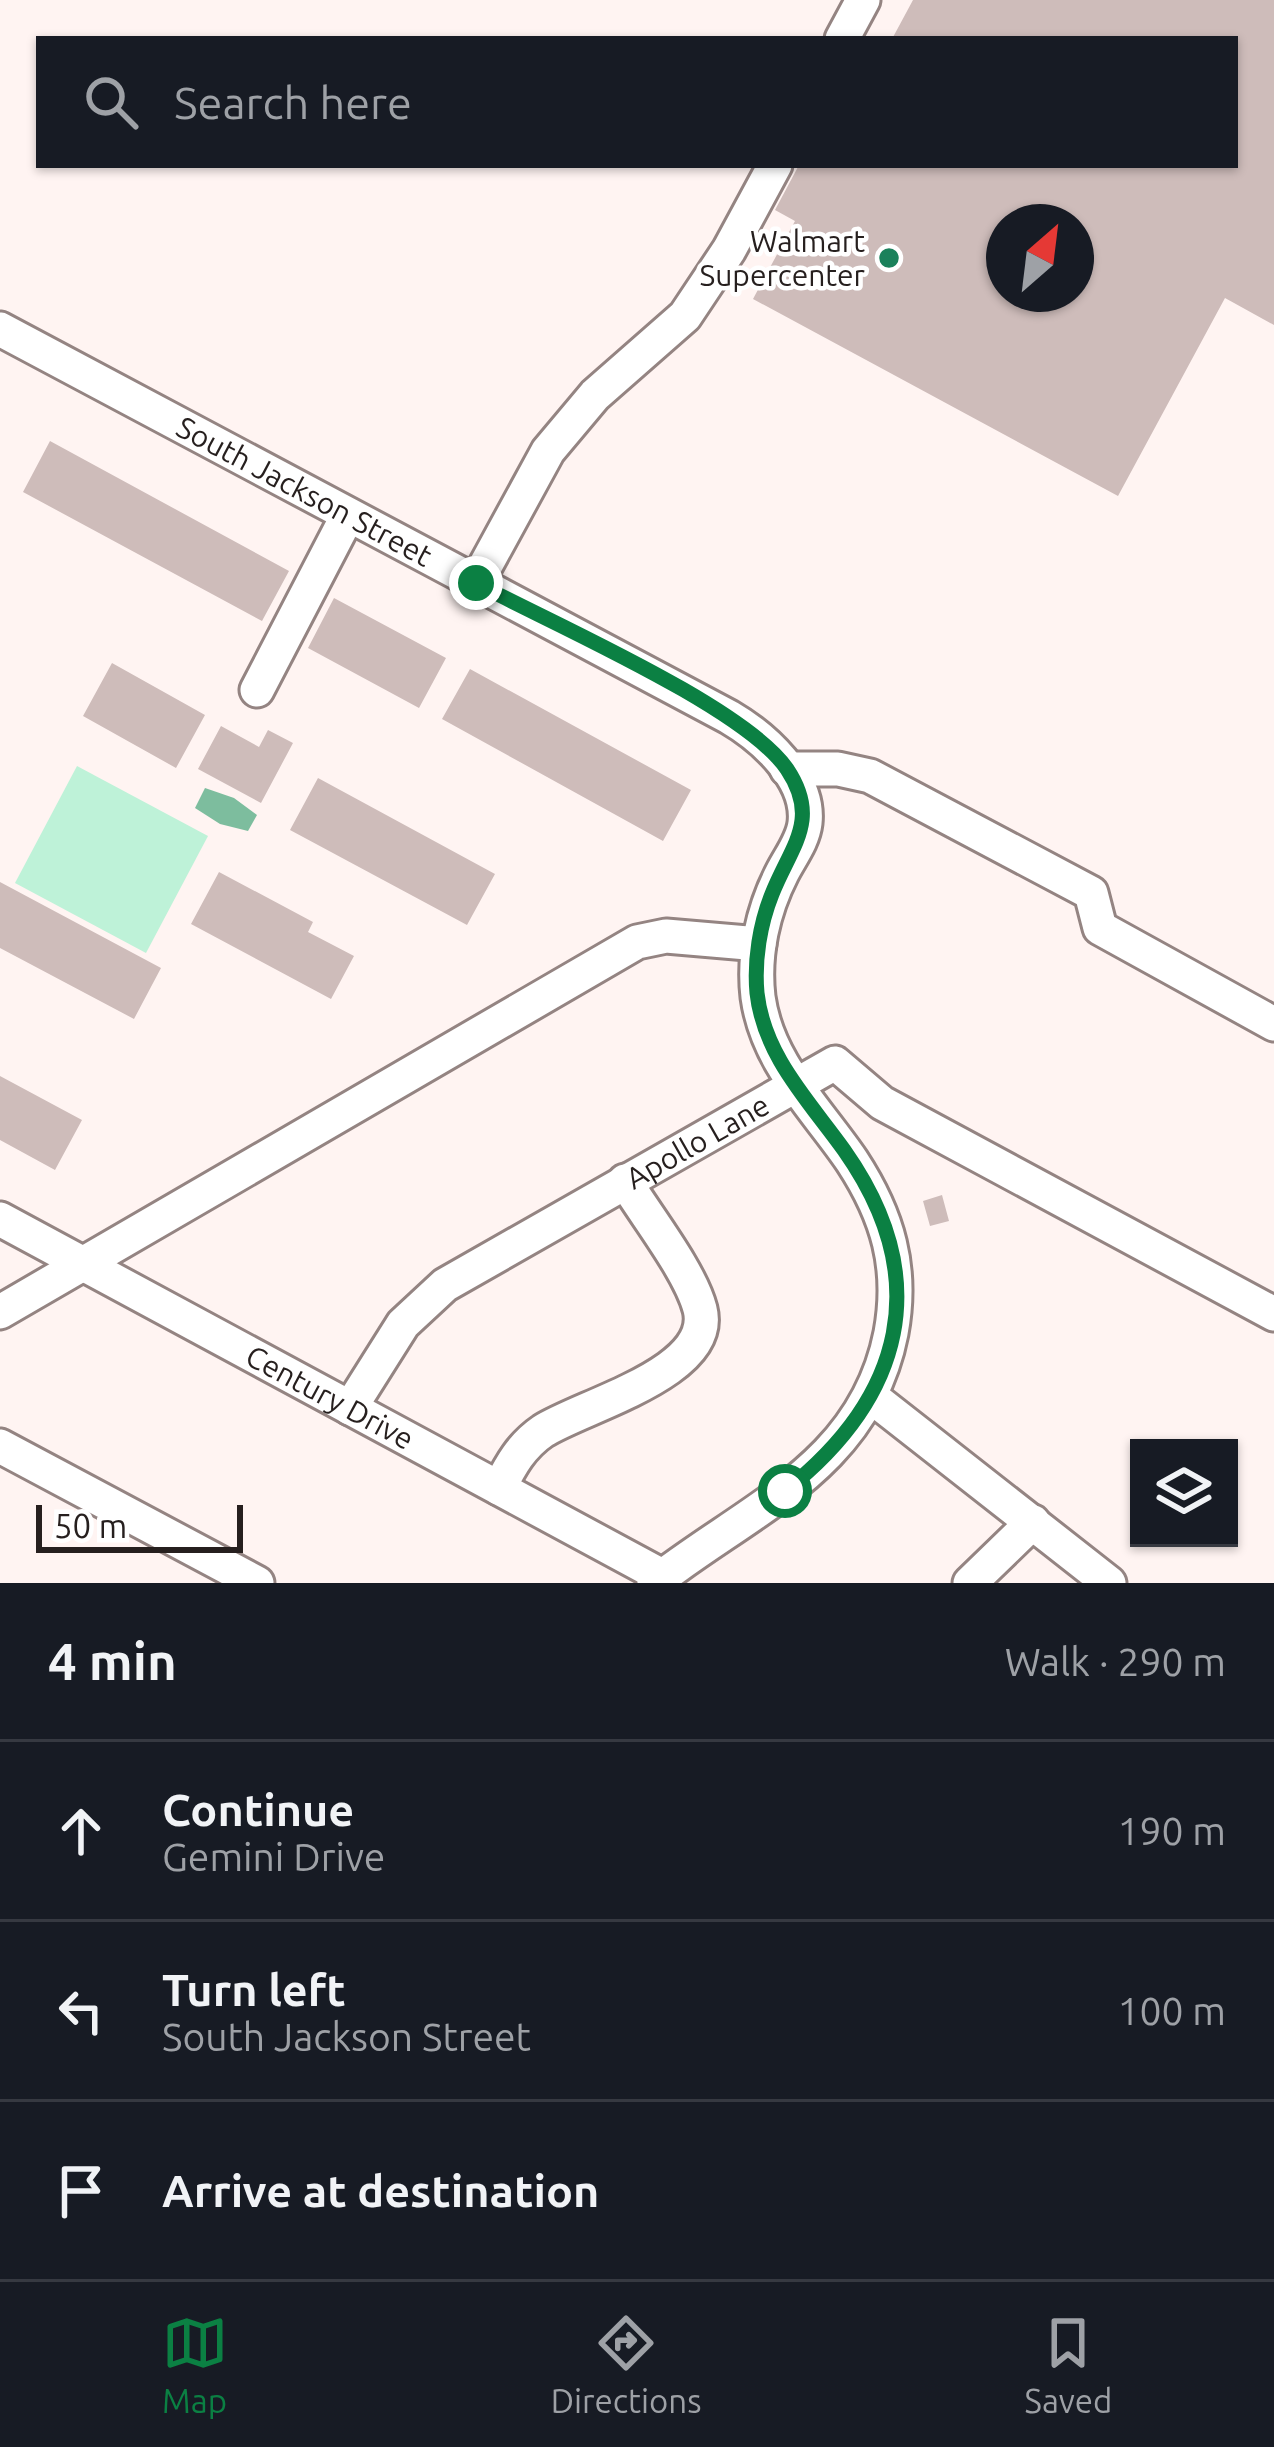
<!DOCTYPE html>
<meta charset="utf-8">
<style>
body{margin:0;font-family:Ubuntu,sans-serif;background:#242831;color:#f1f3f6}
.controls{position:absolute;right:36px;bottom:36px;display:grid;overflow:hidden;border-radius:0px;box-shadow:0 3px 9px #0004}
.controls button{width:108px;height:108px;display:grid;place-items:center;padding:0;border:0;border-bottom:3px solid #363941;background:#171b24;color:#f1f3f6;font:60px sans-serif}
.compass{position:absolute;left:986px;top:204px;width:108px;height:108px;border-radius:50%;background:#171b24;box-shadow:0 3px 9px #0004;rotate:28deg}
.scale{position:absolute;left:36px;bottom:30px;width:207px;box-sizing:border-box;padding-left:12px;border:6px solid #261f1e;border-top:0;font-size:33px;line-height:42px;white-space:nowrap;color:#261f1e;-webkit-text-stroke:9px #fff;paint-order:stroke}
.stop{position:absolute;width:36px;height:36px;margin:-27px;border:9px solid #0b8043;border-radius:50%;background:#fff}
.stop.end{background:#0b8043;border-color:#fff;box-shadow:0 3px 12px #0008}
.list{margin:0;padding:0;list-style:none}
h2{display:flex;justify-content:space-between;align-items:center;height:156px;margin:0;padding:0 48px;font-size:51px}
h2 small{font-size:39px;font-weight:400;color:#9ea1a6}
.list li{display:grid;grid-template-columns:78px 1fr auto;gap:36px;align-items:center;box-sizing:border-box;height:180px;padding:0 48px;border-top:3px solid #363941}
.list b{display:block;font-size:45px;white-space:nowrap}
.list p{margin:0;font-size:39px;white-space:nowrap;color:#9ea1a6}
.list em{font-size:39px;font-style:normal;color:#9ea1a6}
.icon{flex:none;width:66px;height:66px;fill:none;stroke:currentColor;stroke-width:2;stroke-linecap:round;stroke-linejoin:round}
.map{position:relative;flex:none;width:1274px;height:1583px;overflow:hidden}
.search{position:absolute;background:#171b24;box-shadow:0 3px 9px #0004;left:36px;right:36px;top:36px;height:132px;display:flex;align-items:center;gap:30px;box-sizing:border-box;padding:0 42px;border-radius:0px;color:#9ea1a6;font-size:45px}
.sheet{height:696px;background:#171b24}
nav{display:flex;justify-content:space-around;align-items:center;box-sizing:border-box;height:168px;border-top:3px solid #363941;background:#171b24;font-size:33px;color:#9ea1a6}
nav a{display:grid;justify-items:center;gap:6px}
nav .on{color:#0b8043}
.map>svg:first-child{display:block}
.green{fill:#bef2d8}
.water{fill:#7dbd9e}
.building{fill:#cebcba;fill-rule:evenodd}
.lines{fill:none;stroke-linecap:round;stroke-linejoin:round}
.minor-casing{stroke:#948482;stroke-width:39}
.minor{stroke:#fff;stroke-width:33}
.route{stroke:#0b8043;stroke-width:15}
.poi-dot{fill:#1b815b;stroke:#fff;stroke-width:4.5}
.labels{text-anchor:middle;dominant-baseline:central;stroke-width:9;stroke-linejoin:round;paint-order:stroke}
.poi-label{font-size:30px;fill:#261f1e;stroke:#fff;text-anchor:end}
.street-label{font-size:30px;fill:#261f1e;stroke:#fff}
</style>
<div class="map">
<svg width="1274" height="1583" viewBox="0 0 1274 1583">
<rect width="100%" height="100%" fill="#fff4f2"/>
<path class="green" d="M77,766L208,836L146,953L15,883Z"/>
<path class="water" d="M205,788L234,798L257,815L248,831L220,824L195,808Z"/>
<path class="building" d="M913,0H1274V325L1225,298L1118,496L753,299L795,221L775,210L799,165H1235V39H892ZM1004,222H1076V294H1004Z
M50,441L289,571L262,621L23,492Z
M334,598L446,658L419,708L308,648Z
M112,663L205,715L176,768L83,716Z
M470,669L691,790L663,841L442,719Z
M221,726L259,747L268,730L293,743L261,803L198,769Z
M318,778L495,874L467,925L290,830Z
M219,872L313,922L308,932L354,956L331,999L191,924Z
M0,882L161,968L134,1019L0,948Z
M0,1076L82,1120L55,1170L0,1140Z
M942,1195L949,1221L930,1226L923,1201Z"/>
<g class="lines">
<defs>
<g id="minor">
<path d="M842,39L863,0"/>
<path id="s1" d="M0,329L729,717C763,737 810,778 805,823C803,841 790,857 782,873C763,910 753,954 758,997C767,1063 816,1108 852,1161C888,1216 903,1268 891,1333C865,1466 750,1508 654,1583"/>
<path d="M476,583L548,451L595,395L685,316L729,250L775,165"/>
<path d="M257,690L348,515"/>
<path d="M787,769H838L870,776L1091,893L1100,928L1274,1024"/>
<path id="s2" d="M0,1219L662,1576"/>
<path d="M0,1312L637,942L666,936L759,944"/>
<path d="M873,1398L1109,1583"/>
<path id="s3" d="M350,1408L403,1324L445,1285L835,1063L882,1103L1274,1314"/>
<path d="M0,1446L257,1583"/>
<path d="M499,1488C511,1465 521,1446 543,1431C584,1405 716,1372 700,1309C690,1271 647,1217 625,1181"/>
<path d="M970,1583L1033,1522"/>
</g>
</defs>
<use href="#minor" class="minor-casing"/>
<use href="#minor" class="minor"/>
</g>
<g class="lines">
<path class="route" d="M476,583C549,622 745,707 787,769C821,820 791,846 772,894C760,924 754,960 757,993C764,1056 809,1101 844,1150C935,1279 904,1397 785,1491"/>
</g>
<circle class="poi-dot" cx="889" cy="258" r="12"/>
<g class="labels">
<g class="poi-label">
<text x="865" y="241">Walmart<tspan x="865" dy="34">Supercenter</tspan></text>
</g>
<g class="street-label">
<text stroke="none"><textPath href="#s1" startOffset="345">South Jackson Street</textPath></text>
<text stroke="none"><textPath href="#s3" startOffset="447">Apollo Lane</textPath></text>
<text stroke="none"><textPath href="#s2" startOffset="375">Century Drive</textPath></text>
</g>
</g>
</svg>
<div class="controls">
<button><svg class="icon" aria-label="layers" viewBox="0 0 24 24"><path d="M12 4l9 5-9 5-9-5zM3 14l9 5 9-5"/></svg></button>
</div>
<svg class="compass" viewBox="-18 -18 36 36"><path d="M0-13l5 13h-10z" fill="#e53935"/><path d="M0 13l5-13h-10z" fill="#9ea1a6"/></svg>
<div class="scale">50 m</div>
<div class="stop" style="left:785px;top:1491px"></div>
<div class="stop end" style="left:476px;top:583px"></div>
<div class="search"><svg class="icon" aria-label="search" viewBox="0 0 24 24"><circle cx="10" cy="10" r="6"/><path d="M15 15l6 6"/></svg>Search here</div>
</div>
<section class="sheet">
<h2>4 min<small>Walk · 290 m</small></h2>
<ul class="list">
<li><svg class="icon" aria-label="ahead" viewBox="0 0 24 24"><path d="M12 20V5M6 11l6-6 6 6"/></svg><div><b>Continue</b><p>Gemini Drive</p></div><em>190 m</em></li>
<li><svg class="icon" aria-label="left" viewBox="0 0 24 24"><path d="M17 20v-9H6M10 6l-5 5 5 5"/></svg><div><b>Turn left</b><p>South Jackson Street</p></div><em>100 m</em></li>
<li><svg class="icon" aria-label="arrive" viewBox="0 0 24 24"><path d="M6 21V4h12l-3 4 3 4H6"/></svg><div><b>Arrive at destination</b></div></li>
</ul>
</section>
<nav>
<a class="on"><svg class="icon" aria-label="map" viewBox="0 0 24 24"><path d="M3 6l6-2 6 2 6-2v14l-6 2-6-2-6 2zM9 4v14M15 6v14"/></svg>Map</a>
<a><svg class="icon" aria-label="directions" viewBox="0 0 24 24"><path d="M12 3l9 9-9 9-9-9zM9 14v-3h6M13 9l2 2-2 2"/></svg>Directions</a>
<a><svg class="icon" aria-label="saved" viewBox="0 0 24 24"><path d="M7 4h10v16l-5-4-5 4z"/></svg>Saved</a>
</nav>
